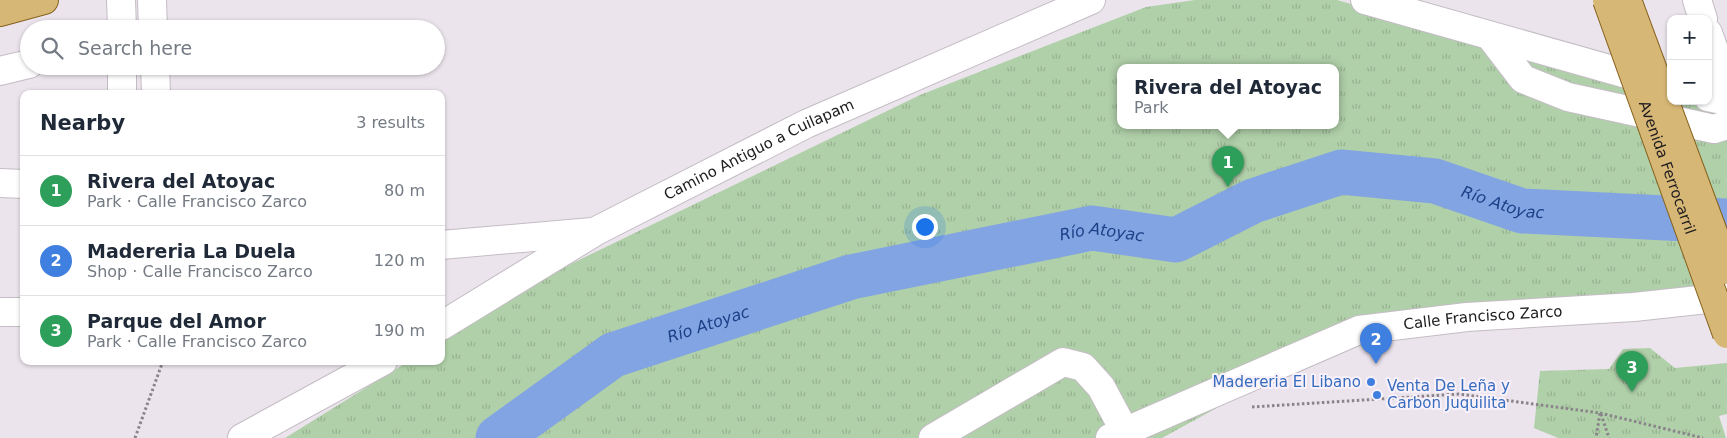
<!DOCTYPE html>
<meta charset="utf-8">
<style>
body{margin:0;font-family:"DejaVu Sans",sans-serif;background:#f6f6f7;color:#1f2937}
.controls{position:absolute;right:15px;top:15px;display:grid;overflow:hidden;border-radius:10px;box-shadow:0 1px 4px #0004}
.controls button{width:45px;height:45px;display:grid;place-items:center;padding:0;border:0;border-bottom:1px solid #e0e1e3;background:#fff;color:#1f2937;font:25px sans-serif}
.you{position:absolute;left:924px;top:226px;width:18px;height:18px;margin:-12px;border:4px solid #fff;border-radius:50%;background:#1a73e8;box-shadow:0 0 0 8px #1a73e833}
.badge{display:grid;place-items:center;width:32px;height:32px;border-radius:50%;background:#2563eb;color:#fff;font-size:16px;font-weight:700}
.pin{position:absolute;translate:-50% -41px;filter:drop-shadow(0 1px 2px #0008)}
.pin::after{content:'';position:absolute;top:26px;width:18px;height:15px;background:inherit;clip-path:polygon(0 0,100% 0,50% 100%)}
.popup{position:absolute;left:1117px;top:64px;width:222px;height:65px;box-sizing:border-box;display:grid;place-content:center;border-radius:10px;background:#fff;filter:drop-shadow(0 1px 4px #0005);font-size:16px;white-space:nowrap;color:#747a83}
.popup b{font-size:19px;color:#1f2937}
.popup::after{content:'';position:absolute;left:50%;top:100%;margin-left:-10px;border:10px solid transparent;border-top-color:#fff}
.list{margin:0;padding:0;list-style:none}
h2{display:flex;justify-content:space-between;align-items:center;height:65px;margin:0;padding:0 20px;font-size:21px}
h2 small{font-size:16px;font-weight:400;color:#747a83}
.list li{display:grid;grid-template-columns:32px 1fr auto;gap:15px;align-items:center;box-sizing:border-box;height:70px;padding:0 20px;border-top:1px solid #e0e1e3}
.list b{display:block;font-size:19px;white-space:nowrap}
.list p{margin:0;font-size:16px;white-space:nowrap;color:#747a83}
.list em{font-size:16px;font-style:normal;color:#747a83}
.icon{flex:none;width:28px;height:28px;fill:none;stroke:currentColor;stroke-width:2;stroke-linecap:round;stroke-linejoin:round}
.map{position:relative;flex:none;width:1727px;height:438px;overflow:hidden}
.search{position:absolute;background:#fff;box-shadow:0 1px 4px #0004;left:20px;top:20px;width:425px;height:55px;display:flex;align-items:center;gap:12px;box-sizing:border-box;padding:0 18px;border-radius:28px;color:#747a83;font-size:19px}
.panel{position:absolute;background:#fff;box-shadow:0 1px 4px #0004;left:20px;top:90px;width:425px;height:275px;border-radius:10px}
.map>svg:first-child{display:block}
.grass{fill:url(#grass-tufts);fill-rule:evenodd}
.lines{fill:none;stroke-linecap:round;stroke-linejoin:round}
.river{stroke:#82a4e2;stroke-width:45}
.minor-casing{stroke:#c4bcc4;stroke-width:30}
.major-casing{stroke:#85611c;stroke-width:30}
.path{stroke:#8a848a;stroke-width:3;stroke-dasharray:2.5 2.5;stroke-linecap:butt}
.minor{stroke:#fff;stroke-width:28}
.major{stroke:#d7b776;stroke-width:28}
.major-bridge-casing{stroke:#85611c;stroke-width:30;stroke-linecap:butt}
.major-bridge{stroke:#d7b776;stroke-width:28}
.shop-dot{fill:#3f7fe0;stroke:#f9f1fa;stroke-width:2}
.labels{text-anchor:middle;dominant-baseline:central;stroke-width:4;stroke-linejoin:round;paint-order:stroke}
.street-label{font-size:15px;fill:#1e1b1e;stroke:#f9f1fa}
.shop-label{font-size:15px;fill:#366cbe;stroke:#f9f1fa;text-anchor:end}
.water-label{font-size:16px;font-style:italic;fill:#1c4088;stroke:#f9f1fa}
</style>
<div class="map">
<svg width="1727" height="438" viewBox="0 0 1727 438">
<defs>
<pattern id="grass-tufts" width="24" height="20" patternUnits="userSpaceOnUse" patternTransform="scale(1.25)"><rect width="24" height="20" fill="#b0d0a9"/><path d="M3 7l-1-3M5 7V3M7 7l1-3M15 17l-1-3M17 17v-4M19 17l1-3" fill="none" stroke="#97b291"/></pattern>
</defs>
<rect width="100%" height="100%" fill="#ece4ec"/>
<path class="grass" d="M1195,0H1337L1618,81L1671,74V101H1708V70L1727,67V299L1359,330L1162,438H285L409,361H441V341L550,274L920,95L1146,7ZM1120,68H1336V126H1120Z
M1650,348L1675,368L1727,363V414L1719,416L1726,438H1558L1534,428L1540,371L1609,369L1623,349Z"/>
<g class="lines">
<path class="river" id="s1" d="M498,438L613,355L851,277L1092,228L1176,240L1253,201L1341,172L1435,181L1522,211L1727,221"/>
<defs>
<g id="minor">
<path d="M121,0L122,29"/>
<path d="M152,0L153,29"/>
<path d="M1365,0L1655,82"/>
<path d="M1697,0L1703,19"/>
<path d="M1708,33L1727,86"/>
<path d="M1490,36L1523,79L1568,97L1714,129L1727,125"/>
<path d="M122,66V94"/>
<path d="M155,66L156,94"/>
<path d="M0,71L29,64"/>
<path d="M1708,97L1727,101"/>
<path d="M0,183L24,184"/>
<path d="M441,245L592,232"/>
<path d="M0,312H24"/>
<path id="s2" d="M441,326L596,231L806,124L1091,0"/>
<path d="M242,438L383,361"/>
<path d="M933,438L1063,362L1083,367L1101,387L1124,430"/>
<path id="s3" d="M1110,438L1359,330L1467,317L1634,307L1727,297"/>
</g>
<path id="major" d="M0,12L44,0"/>
</defs>
<use href="#minor" class="minor-casing"/>
<use href="#major" class="major-casing"/>
<path class="path" d="M1252,407L1459,394L1600,413L1596,438
M1600,413L1703,438
M1601,414L1609,438
M135,438L163,361"/>
<use href="#minor" class="minor"/>
<use href="#major" class="major"/>
<defs>
<g id="major-bridge">
<path id="s4" d="M1607,0L1727,334"/>
<path d="M1627,0L1727,270"/>
</g>
</defs>
<use href="#major-bridge" class="major-bridge-casing"/>
<use href="#major-bridge" class="major-bridge"/>
</g>
<g class="shop-dot">
<circle cx="1371" cy="382" r="5"/>
<circle cx="1377" cy="395" r="5"/>
</g>
<g class="labels">
<g class="street-label">
<text stroke="none"><textPath href="#s2" startOffset="364">Camino Antiguo a Cuilapam</textPath></text>
<text stroke="none"><textPath href="#s4" startOffset="178">Avenida Ferrocarril</textPath></text>
<text stroke="none"><textPath href="#s3" startOffset="396">Calle Francisco Zarco</textPath></text>
</g>
<g class="shop-label">
<text x="1361" y="382">Madereria El Libano</text>
<text x="1387" y="386" text-anchor="start">Venta De Leña y<tspan x="1387" dy="17">Carbon Juquilita</tspan></text>
</g>
<g class="water-label">
<text stroke="none"><textPath href="#s1" startOffset="1068">Río Atoyac</textPath></text>
<text stroke="none"><textPath href="#s1" startOffset="648">Río Atoyac</textPath></text>
<text stroke="none"><textPath href="#s1" startOffset="242">Río Atoyac</textPath></text>
</g>
</g>
</svg>
<div class="controls">
<button>+</button>
<button>−</button>
</div>
<div class="you"></div>
<div class="pin badge" style="left:1228px;top:187px;background:#2e9e5b">1</div>
<div class="popup"><b>Rivera del Atoyac</b>Park</div>
<div class="pin badge" style="left:1376px;top:364px;background:#3f7fe0">2</div>
<div class="pin badge" style="left:1632px;top:392px;background:#2e9e5b">3</div>
<div class="search"><svg class="icon" aria-label="search" viewBox="0 0 24 24"><circle cx="10" cy="10" r="6"/><path d="M15 15l6 6"/></svg>Search here</div>
<section class="panel">
<h2>Nearby<small>3 results</small></h2>
<ul class="list">
<li><span class="badge" style="background:#2e9e5b">1</span><div><b>Rivera del Atoyac</b><p>Park · Calle Francisco Zarco</p></div><em>80 m</em></li>
<li><span class="badge" style="background:#3f7fe0">2</span><div><b>Madereria La Duela</b><p>Shop · Calle Francisco Zarco</p></div><em>120 m</em></li>
<li><span class="badge" style="background:#2e9e5b">3</span><div><b>Parque del Amor</b><p>Park · Calle Francisco Zarco</p></div><em>190 m</em></li>
</ul>
</section>
</div>
